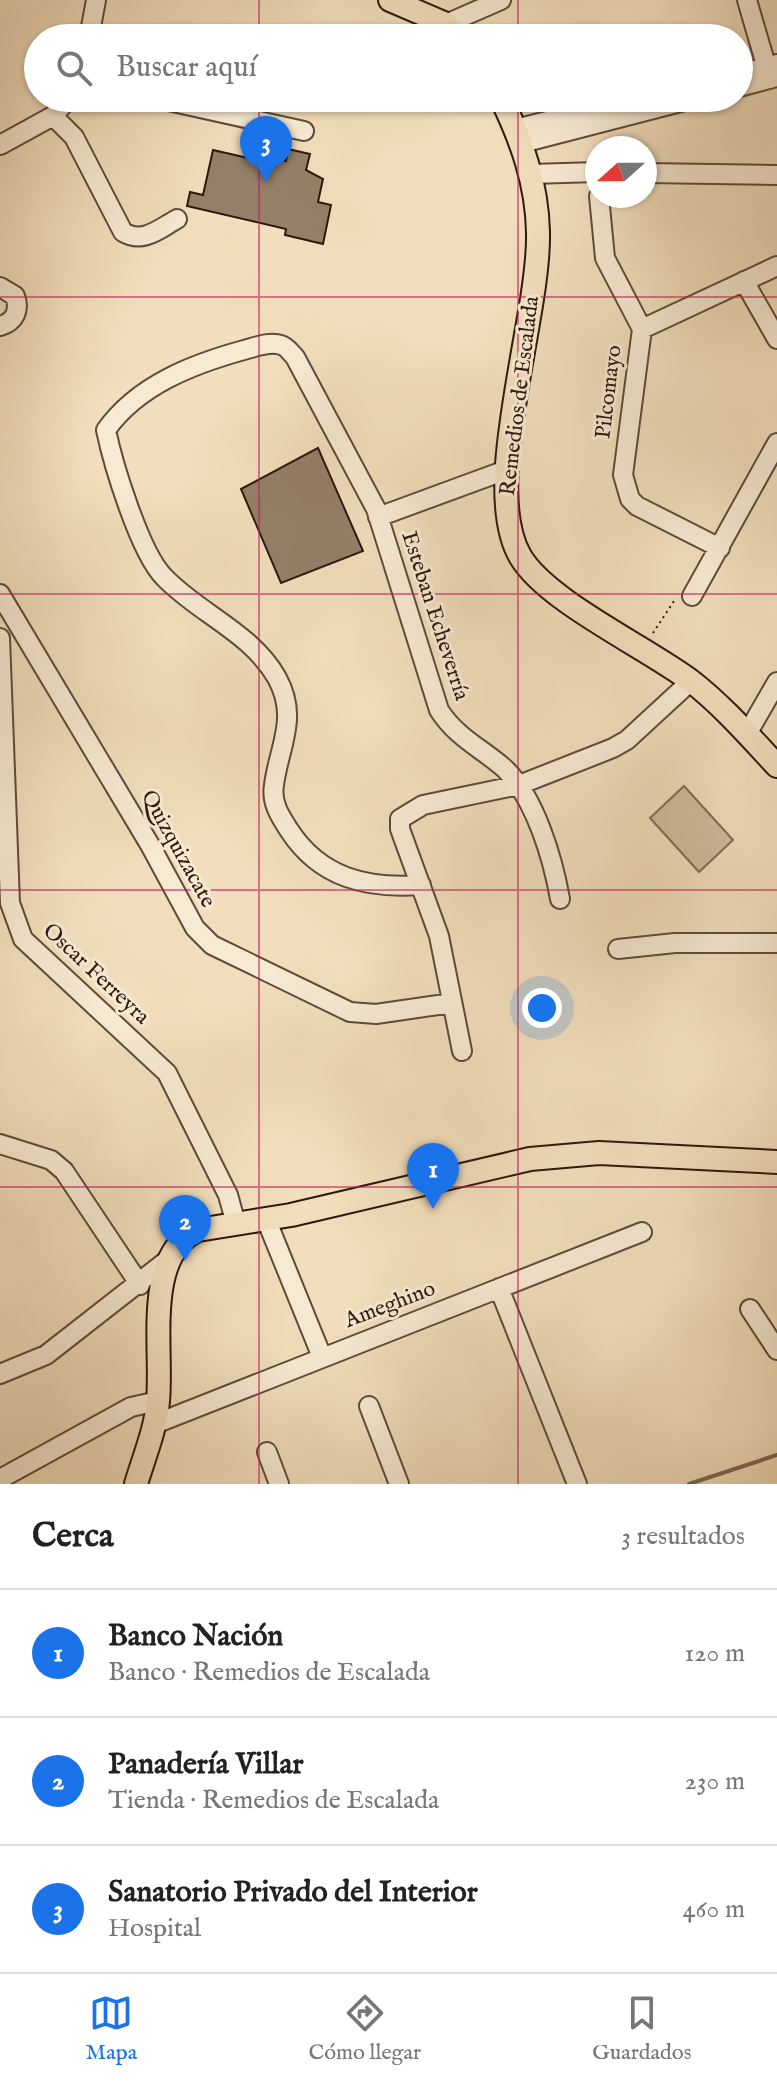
<!DOCTYPE html>
<html lang="es">
<meta charset="utf-8">
<style>
body{margin:0;font-family:"IM FELL English",serif;background:#f6f6f6;color:#222}
.compass{position:absolute;left:585px;top:136px;width:72px;height:72px;border-radius:50%;background:#fff;box-shadow:0 2px 6px #0004;rotate:249deg}
.you{position:absolute;left:542px;top:1008px;width:28px;height:28px;margin:-20px;border:6px solid #fff;border-radius:50%;background:#1a73e8;box-shadow:0 0 0 12px #1a73e833}
.badge{display:grid;place-items:center;width:52px;height:52px;border-radius:50%;background:#1a73e8;color:#fff;font-size:26px;font-weight:700}
.pin{position:absolute;translate:-50% -66px;filter:drop-shadow(0 2px 4px #0008)}
.pin::after{content:'';position:absolute;top:42px;width:28px;height:24px;background:inherit;clip-path:polygon(0 0,100% 0,50% 100%)}
.list{margin:0;padding:0;list-style:none}
h2{display:flex;justify-content:space-between;align-items:center;height:104px;margin:0;padding:0 32px;font-size:34px}
h2 small{font-size:26px;font-weight:400;color:#767676}
.list li{display:grid;grid-template-columns:52px 1fr auto;gap:24px;align-items:center;box-sizing:border-box;height:128px;padding:0 32px;border-top:2px solid #e0e0e0}
.list b{display:block;font-size:30px;white-space:nowrap}
.list p{margin:0;font-size:26px;white-space:nowrap;color:#767676}
.list em{font-size:26px;font-style:normal;color:#767676}
.icon{flex:none;width:44px;height:44px;fill:none;stroke:currentColor;stroke-width:2;stroke-linecap:round;stroke-linejoin:round}
.map{position:relative;flex:none;width:777px;height:1484px;overflow:hidden}
.search{position:absolute;background:#fff;box-shadow:0 2px 6px #0004;left:24px;right:24px;top:24px;height:88px;display:flex;align-items:center;gap:20px;box-sizing:border-box;padding:0 28px;border-radius:44px;color:#767676;font-size:30px}
.sheet{height:488px;background:#fff}
nav{display:flex;justify-content:space-around;align-items:center;box-sizing:border-box;height:112px;border-top:2px solid #e0e0e0;background:#fff;font-size:22px;color:#767676}
nav a{display:grid;justify-items:center;gap:4px}
nav .on{color:#1a73e8}
.map>svg:first-child{display:block}
.green{fill:#d1bc9e;stroke:#806a56;stroke-width:2}
.lines{fill:none;stroke-linecap:round;stroke-linejoin:round}
.stream{stroke:#7b6753;stroke-width:4}
.building{fill:#947f68;stroke:#2e180e;stroke-width:2}
.minor-casing{stroke:#5f4a3a;stroke-width:22}
.major-casing{stroke:#2e180e;stroke-width:26}
.path{stroke:#2e180e;stroke-width:2;stroke-dasharray:2 4;stroke-linecap:butt}
.minor{stroke:#f7ead3;stroke-width:18}
.major{stroke:#f2debc;stroke-width:22}
.grid{fill:none;stroke:#c2185b;stroke-width:2;stroke-opacity:0.55}
.labels{text-anchor:middle;dominant-baseline:central;stroke-width:6;stroke-linejoin:round;paint-order:stroke}
.street-label{font-size:22px;fill:#2e180e;stroke:#f7ead3}
</style>
<div class="map">
<svg width="777" height="1484" viewBox="0 0 777 1484">
<rect width="100%" height="100%" fill="#f2debc"/>
<filter id="stains"><feTurbulence type="fractalNoise" baseFrequency=".0025" numOctaves="4"/><feColorMatrix values="0 0 0 0 .2 0 0 0 0 .09 0 0 0 0 .02 0 0 0 .5 -.17"/></filter>
<radialGradient id="worn" r=".72"><stop offset=".6" stop-color="#630" stop-opacity="0"/><stop offset="1" stop-color="#630" stop-opacity=".3"/></radialGradient>
<path class="green" d="M684,786L733,840L699,872L650,818Z"/>
<g class="lines">
<path class="stream" d="M689,1484L777,1455"/>
</g>
<path class="building" d="M288,149L310,154L306,170L323,179L318,202L331,205L323,244L285,235L286,229L187,206L190,192L203,195L213,150L270,163L271,158L286,161Z
M318,448L363,551L281,583L241,489Z"/>
<g class="lines">
<defs>
<path id="minor" d="M747,0L770,79
M446,24L501,0
M89,38L96,0
M739,74L777,64
M739,87L777,77
M155,98L304,131
M53,116L74,137L123,232C143,244 159,229 177,219
M515,129L641,98
M522,143L696,98
M0,145L53,116L69,98
M645,173L777,175
M531,174L597,172
M599,196L605,258L642,329L623,475L630,499L637,506L720,548
M744,281L777,339
M0,287L15,296C20,310 15,322 0,326
M642,329L777,266
M378,517L506,470
M0,594L150,845L195,928L212,945L350,1012L376,1014L452,1003
M692,596L777,443
M0,638L10,903L23,939L167,1073L228,1195L236,1224
M747,734L777,682
M421,885C367,889 320,878 289,830C280,816 271,803 274,785C279,746 299,718 277,678C252,633 198,613 164,577C140,553 113,464 106,430C138,385 193,364 244,350C255,347 270,341 281,345C286,346 291,353 295,357L376,509L439,710C456,737 481,748 504,768C535,797 553,859 560,899
M618,949L675,943H777
M462,1051L439,936L400,829V819L423,805L519,785L613,748L627,740L691,681
M0,1144L51,1160L64,1171L140,1285
M266,1219L322,1357
M499,1288L577,1484
M750,1309L777,1350
M0,1374L46,1355L165,1262
M369,1406L399,1484
M155,1424L642,1232
M267,1452L279,1484
M0,1479L131,1407L158,1401"/>
<path id="major" d="M390,0L446,24L459,38
M501,98C522,141 537,184 538,232C540,318 480,486 520,556C546,601 646,647 691,681C722,705 750,737 777,766
M136,1484C144,1457 156,1429 158,1401C163,1349 143,1255 198,1230L291,1215L530,1159L599,1153L777,1162"/>
</defs>
<use href="#minor" class="minor-casing"/>
<use href="#major" class="major-casing"/>
<path class="path" d="M653,633L676,598"/>
<use href="#minor" class="minor"/>
<use href="#major" class="major"/>
</g>
<path class="grid" d="M259,0V38M518,0V38M259,98V1484M518,98V1484M0,297H777M0,594H777M0,890H777M0,1187H777"/>
<g class="labels">
<g class="street-label">
<text transform="translate(609 392) rotate(-83)">Pilcomayo</text>
<text transform="translate(520 396) rotate(-83)">Remedios de Escalada</text>
<text transform="translate(435 616) rotate(72)">Esteban Echeverría</text>
<text transform="translate(178 849) rotate(61)">Quizquizacate</text>
<text transform="translate(96 974) rotate(43)">Oscar Ferreyra</text>
<text transform="translate(390 1305) rotate(-21)">Ameghino</text>
</g>
</g>
<rect width="100%" height="100%" filter="url(#stains)"/>
<rect width="100%" height="100%" fill="url(#worn)"/>
</svg>
<svg class="compass" viewBox="-18 -18 36 36"><path d="M0-13l5 13h-10z" fill="#e53935"/><path d="M0 13l5-13h-10z" fill="#767676"/></svg>
<div class="you"></div>
<div class="pin badge" style="left:433px;top:1209px">1</div>
<div class="pin badge" style="left:185px;top:1261px">2</div>
<div class="pin badge" style="left:266px;top:182px">3</div>
<div class="search"><svg class="icon" aria-label="search" viewBox="0 0 24 24"><circle cx="10" cy="10" r="6"/><path d="M15 15l6 6"/></svg>Buscar aquí</div>
</div>
<section class="sheet">
<h2>Cerca<small>3 resultados</small></h2>
<ul class="list">
<li><span class="badge">1</span><div><b>Banco Nación</b><p>Banco · Remedios de Escalada</p></div><em>120 m</em></li>
<li><span class="badge">2</span><div><b>Panadería Villar</b><p>Tienda · Remedios de Escalada</p></div><em>230 m</em></li>
<li><span class="badge">3</span><div><b>Sanatorio Privado del Interior</b><p>Hospital</p></div><em>460 m</em></li>
</ul>
</section>
<nav>
<a class="on"><svg class="icon" aria-label="map" viewBox="0 0 24 24"><path d="M3 6l6-2 6 2 6-2v14l-6 2-6-2-6 2zM9 4v14M15 6v14"/></svg>Mapa</a>
<a><svg class="icon" aria-label="directions" viewBox="0 0 24 24"><path d="M12 3l9 9-9 9-9-9zM9 14v-3h6M13 9l2 2-2 2"/></svg>Cómo llegar</a>
<a><svg class="icon" aria-label="saved" viewBox="0 0 24 24"><path d="M7 4h10v16l-5-4-5 4z"/></svg>Guardados</a>
</nav>
